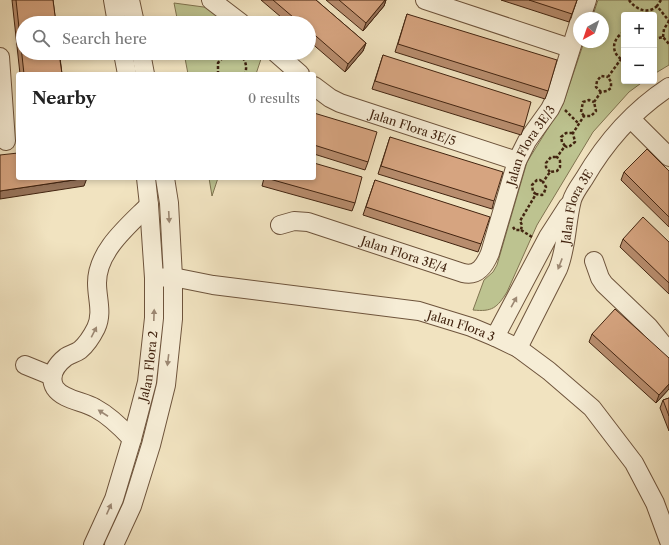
<!DOCTYPE html>
<meta charset="utf-8">
<style>
body{margin:0;font-family:"Libre Caslon Text",serif;background:#f6f6f6;color:#222}
.controls{position:absolute;right:12px;top:12px;display:grid;overflow:hidden;border-radius:4px;box-shadow:0 2px 6px #0003}
.controls button{width:36px;height:36px;display:grid;place-items:center;padding:0;border:0;border-bottom:1px solid #e0e0e0;background:#fff;color:#222;font:20px sans-serif}
.compass{position:absolute;left:573px;top:12px;width:36px;height:36px;border-radius:50%;background:#fff;box-shadow:0 2px 6px #0003;rotate:220deg}
.list{margin:0;padding:0;list-style:none}
h2{display:flex;justify-content:space-between;align-items:center;height:52px;margin:0;padding:0 16px;font-size:17px}
h2 small{font-size:13px;font-weight:400;color:#767676}
.icon{flex:none;width:22px;height:22px;fill:none;stroke:currentColor;stroke-width:2;stroke-linecap:round;stroke-linejoin:round}
.map{position:relative;flex:none;width:669px;height:545px;overflow:hidden}
.search{position:absolute;background:#fff;box-shadow:0 2px 6px #0003;left:16px;top:16px;width:300px;height:44px;display:flex;align-items:center;gap:10px;box-sizing:border-box;padding:0 14px;border-radius:22px;color:#767676;font-size:15px}
.panel{position:absolute;background:#fff;box-shadow:0 2px 6px #0003;left:16px;top:72px;width:300px;height:108px;border-radius:4px}
.map>svg:first-child{display:block}
.green{fill:#bdc390;stroke:#807450}
.lines{fill:none;stroke-linecap:round;stroke-linejoin:round}
.minor-casing{stroke:#6e543c;stroke-width:20}
.path{stroke:#422410;stroke-width:2.5;stroke-dasharray:3 2;stroke-linecap:butt}
.minor{stroke:#f6edd6;stroke-width:18}
.wall{fill:#b88d6e;stroke:#422410}
.shaded-wall{fill:#96735a;stroke:#422410}
.building{fill:#d6a480;stroke:#422410}
.oneway{fill:#9c8873}
.labels{text-anchor:middle;dominant-baseline:central;stroke-width:3;stroke-linejoin:round;paint-order:stroke}
.street-label{font-size:12px;fill:#422410;stroke:#f6edd6}
</style>
<div class="map">
<svg width="669" height="545" viewBox="0 0 669 545">
<rect width="100%" height="100%" fill="#f1e3c0"/>
<filter id="stains"><feTurbulence type="fractalNoise" baseFrequency=".005" numOctaves="4"/><feColorMatrix values="0 0 0 0 .2 0 0 0 0 .09 0 0 0 0 .02 0 0 0 .5 -.17"/></filter>
<radialGradient id="worn" r=".72"><stop offset=".6" stop-color="#630" stop-opacity="0"/><stop offset="1" stop-color="#630" stop-opacity=".3"/></radialGradient>
<path class="green" d="M598,0H669V65L654,74V15H624V81H644L629,92L593,132L537,225L507,292C497,308 492,312 473,310L484,280L493,272L497,265L527,162L563,104L584,42H603V18H592Z
M174,3L211,8L228,23H178Z
M184,53H263L256,74H188Z
M209,178H218L212,196Z"/>
<g class="lines">
<defs>
<g id="minor">
<path d="M113,0L117,23"/>
<path d="M130,0L135,23"/>
<path d="M211,0L241,23"/>
<path d="M425,0L570,48"/>
<path d="M581,18L587,0"/>
<path d="M123,53L127,74"/>
<path d="M141,53L145,74"/>
<path d="M276,53L300,74"/>
<path d="M0,57L6,141"/>
<path id="s1" d="M314,86L330,98L340,103L517,161"/>
<path d="M631,119L669,157"/>
<path id="s2" d="M280,225L294,221L308,222L463,273C478,277 485,265 490,253L517,161L527,141L550,109L555,99L579,23"/>
<path d="M594,261L600,278L604,284L649,327L669,352"/>
<path id="s3" d="M154,278L173,277L213,285L419,311L471,327L495,337L518,348L549,371L592,408L634,463L655,503L669,541"/>
<path d="M495,337L548,237L568,206"/>
<path id="s4" d="M518,348L558,269C567,247 566,223 572,200C574,193 580,185 584,179C605,143 634,110 669,87"/>
<path d="M25,365L52,376"/>
<path d="M132,439C121,427 110,416 95,408C83,401 63,400 55,388C48,376 57,364 66,357C71,354 76,353 80,350C87,344 92,336 96,328C103,313 97,299 97,283C97,251 128,226 149,205"/>
<path id="s5" d="M93,545L114,499L132,439L147,382L154,318V278L149,205L146,178"/>
<path d="M114,545L132,506L151,445L166,385L173,319V277L169,203L165,178"/>
</g>
</defs>
<use href="#minor" class="minor-casing"/>
<path class="path" d="M629,0C635,9 648,15 657,6
M661,0L657,6L669,21
M663,37L664,29L669,21
M654,39L663,37L669,44
M621,59C610,51 613,38 624,32
M218,74V63C231,45 251,56 245,74
M601,92L596,87L597,81L601,76L608,77
M565,110L579,124
M584,116L581,112L583,102L589,100L594,102
M565,146L562,142L561,137L566,133H573
M550,172L546,167V163L551,157H557
M536,194L533,192L532,185L537,180H540L543,182
M513,227L515,230H521L522,225L520,221L536,194L542,195L544,193L546,187L543,182L550,172L557,171L560,167V161L557,157L565,146L567,147L570,146L575,142L573,133L584,116H591L596,111L594,102L601,92L607,91L611,88V82L608,77L621,59L624,60
M521,230L532,237"/>
<use href="#minor" class="minor"/>
</g>
<path class="wall" d="M12,0H53L62,74H20Z
M261,0H316L366,43L363,51L345,72L309,41V23H288Z
M326,0H386L384,6L363,31Z
M501,0H577L569,22Z
M407,14L548,91L545,99L395,52Z
M383,55L524,127L521,135L372,89Z
M314,113L368,162L365,170L314,154Z
M390,137L494,201L492,209L378,174Z
M669,171V227L621,180L624,172Z
M264,178H314L355,203L352,211L262,186Z
M375,180L481,244L478,252L363,215Z
M623,239L669,242V294L620,247Z
M592,334L669,389L656,403L589,342Z
M669,398V431L660,408L663,400Z"/>
<path class="shaded-wall" d="M385,0H386L384,6L363,31L366,23Z
M366,43L363,51L345,72L348,64Z
M87,178L84,186L0,199V191Z
M669,384V389L656,403L659,395Z"/>
<path class="building" d="M16,0H53L56,23H23V53H59L62,74H24Z
M273,0H316L366,43L348,64L309,30V23H300Z
M339,0H385L366,23Z
M529,0H577L572,14Z
M407,14L557,60L548,91L398,44Z
M383,55L531,102L524,127L375,81Z
M314,113L377,132L368,162L314,145Z
M390,137L503,172L494,201L381,166Z
M647,149L669,171V217L624,172Z
M18,153V178H87L0,191V155Z
M314,163L362,177L355,203L266,178H314Z
M375,180L490,217L481,244L366,207Z
M643,217L669,242V283L623,239Z
M615,309L669,358V384L659,395L592,334Z
M669,398V416L663,400Z"/>
<defs><path id="oneway-solid" d="M-6-.8H1V-3.2L6.5 0L1 3.2V.8H-6Z"/></defs>
<g class="oneway">
<use href="#oneway-solid" transform="translate(169 217) rotate(87)"/>
<use href="#oneway-solid" transform="translate(560 264) rotate(111)"/>
<use href="#oneway-solid" transform="translate(514 302) rotate(-61)"/>
<use href="#oneway-solid" transform="translate(154 315) rotate(-88)"/>
<use href="#oneway-solid" transform="translate(94 332) rotate(-63)"/>
<use href="#oneway-solid" transform="translate(168 360) rotate(97)"/>
<use href="#oneway-solid" transform="translate(103 413) rotate(-147)"/>
<use href="#oneway-solid" transform="translate(109 509) rotate(-66)"/>
</g>
<g class="labels">
<g class="street-label">
<text stroke="none"><textPath href="#s1" startOffset="108">Jalan Flora 3E/5</textPath></text>
<text stroke="none"><textPath href="#s2" startOffset="345">Jalan Flora 3E/3</textPath></text>
<text stroke="none"><textPath href="#s4" startOffset="154">Jalan Flora 3E</textPath></text>
<text stroke="none"><textPath href="#s2" startOffset="130">Jalan Flora 3E/4</textPath></text>
<text stroke="none"><textPath href="#s3" startOffset="312">Jalan Flora 3</textPath></text>
<text stroke="none"><textPath href="#s5" startOffset="188">Jalan Flora 2</textPath></text>
</g>
</g>
<rect width="100%" height="100%" filter="url(#stains)"/>
<rect width="100%" height="100%" fill="url(#worn)"/>
</svg>
<div class="controls">
<button>+</button>
<button>−</button>
</div>
<svg class="compass" viewBox="-18 -18 36 36"><path d="M0-13l5 13h-10z" fill="#e53935"/><path d="M0 13l5-13h-10z" fill="#767676"/></svg>
<div class="search"><svg class="icon" aria-label="search" viewBox="0 0 24 24"><circle cx="10" cy="10" r="6"/><path d="M15 15l6 6"/></svg>Search here</div>
<section class="panel">
<h2>Nearby<small>0 results</small></h2>
<ul class="list">
</ul>
</section>
</div>
